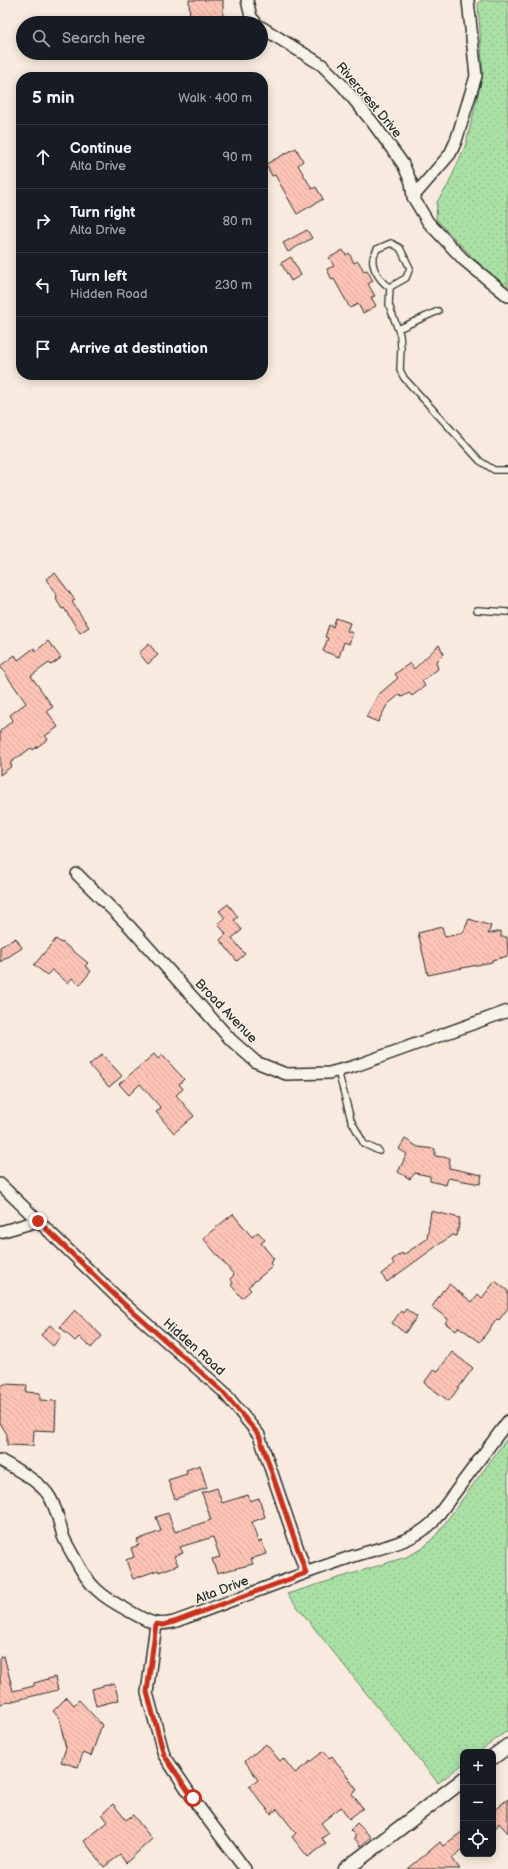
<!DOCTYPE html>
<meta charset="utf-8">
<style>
body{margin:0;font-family:"Balsamiq Sans",sans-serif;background:#20242c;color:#f1f3f6}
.controls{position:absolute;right:12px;bottom:12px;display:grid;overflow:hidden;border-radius:8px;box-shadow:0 2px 10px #0003}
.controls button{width:36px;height:36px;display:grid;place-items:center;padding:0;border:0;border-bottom:1px solid #363941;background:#171b24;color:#f1f3f6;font:20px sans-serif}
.stop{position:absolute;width:12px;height:12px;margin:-9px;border:3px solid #c8321e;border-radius:50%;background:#fff}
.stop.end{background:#c8321e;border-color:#fff;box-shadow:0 1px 4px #0008}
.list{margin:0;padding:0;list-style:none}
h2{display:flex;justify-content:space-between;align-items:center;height:52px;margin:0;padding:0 16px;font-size:17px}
h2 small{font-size:13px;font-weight:400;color:#9ea1a6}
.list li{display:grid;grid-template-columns:26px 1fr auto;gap:12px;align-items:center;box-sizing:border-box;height:64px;padding:0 16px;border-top:1px solid #363941}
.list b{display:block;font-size:15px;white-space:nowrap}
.list p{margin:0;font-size:13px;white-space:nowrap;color:#9ea1a6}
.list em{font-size:13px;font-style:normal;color:#9ea1a6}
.icon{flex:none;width:22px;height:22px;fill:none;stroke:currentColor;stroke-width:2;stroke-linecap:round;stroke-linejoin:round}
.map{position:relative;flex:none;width:508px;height:1869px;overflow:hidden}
.search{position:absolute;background:#171b24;box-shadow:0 2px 10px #0003;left:16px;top:16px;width:252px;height:44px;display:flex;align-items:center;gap:10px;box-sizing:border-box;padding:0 14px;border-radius:22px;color:#9ea1a6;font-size:15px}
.panel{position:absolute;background:#171b24;box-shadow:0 2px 10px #0003;left:16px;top:72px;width:252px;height:308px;border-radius:16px}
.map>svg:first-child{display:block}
.green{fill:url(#green-dots);stroke:#6a8668}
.building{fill:url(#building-back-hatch);stroke:#2b2b2b}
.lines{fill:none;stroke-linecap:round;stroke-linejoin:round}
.service-casing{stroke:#2b2b2b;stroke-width:8}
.minor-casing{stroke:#2b2b2b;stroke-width:14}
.tertiary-casing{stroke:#2b2b2b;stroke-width:17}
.service{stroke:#f7f3e8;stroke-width:5.5}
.minor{stroke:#f7f3e8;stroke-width:11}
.tertiary{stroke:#f7f3e8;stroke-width:14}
.route{stroke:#c8321e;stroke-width:5}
.labels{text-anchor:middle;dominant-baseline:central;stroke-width:3;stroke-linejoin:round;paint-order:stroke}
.street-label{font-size:13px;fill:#2b2b2b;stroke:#f7f3e8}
</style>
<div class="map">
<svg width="508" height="1869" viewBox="0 0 508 1869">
<defs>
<pattern id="green-dots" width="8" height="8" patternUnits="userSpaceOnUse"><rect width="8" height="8" fill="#a9e1a5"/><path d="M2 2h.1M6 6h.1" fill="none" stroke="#92c18e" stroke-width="1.8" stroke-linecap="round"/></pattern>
<pattern id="building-back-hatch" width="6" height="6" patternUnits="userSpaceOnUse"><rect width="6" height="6" fill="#fec4b6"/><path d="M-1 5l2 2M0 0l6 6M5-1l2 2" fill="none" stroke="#daa99d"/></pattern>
</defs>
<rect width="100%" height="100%" fill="#f8eade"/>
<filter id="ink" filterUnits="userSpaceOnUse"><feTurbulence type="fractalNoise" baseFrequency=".025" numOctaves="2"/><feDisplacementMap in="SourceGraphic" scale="8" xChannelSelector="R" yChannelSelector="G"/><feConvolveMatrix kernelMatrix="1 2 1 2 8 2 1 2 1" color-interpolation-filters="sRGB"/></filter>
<g filter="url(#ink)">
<path class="green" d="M482,0H508V288L473,258L436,219L437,202L448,185L466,144L483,74L478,3Z
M508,1437V1730L479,1752H463V1764L438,1783L287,1594L406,1557L422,1549L437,1534Z"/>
<path class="building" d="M189,0H223V23H190Z
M296,148L303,161L298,165L312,189L316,187L323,199L297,214L275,175L272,176L266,164Z
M307,230L312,238L288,252L283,243Z
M343,250L346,255L349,253L354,263L358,261L364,271L367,270L373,281L368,284L375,296L371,297L376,306L363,313L358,304L350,308L334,279L332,280L327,269L334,266L329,258Z
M291,257L301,275L291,281L281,263Z
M55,573L75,600L72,602L89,627L80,633L64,608L62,609L56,599L57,596L46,579Z
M336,618L350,623L347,631L353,633L349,644L344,642L339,657L323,651L328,638L325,637L329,625L333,627Z
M48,641L61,658L51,665L49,663L31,676L53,707L47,711L58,727L45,736L48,739L33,750L31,748L10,763L12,766L0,775V731L13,720L10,715L26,703L0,666L15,655L18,660L34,648L36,651Z
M149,644L158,655L148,664L139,653Z
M439,645L444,654L436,662L438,669L422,681L425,686L412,696L409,693L402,697L399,695L387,705L378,722L366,717L378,695L398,678L395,674L410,663L414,669Z
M228,904L238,917L234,920L242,930L232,938L245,954L237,961L220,940L226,934L218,924L225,918L219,911Z
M469,919L491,926L488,934L501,931V937H507L508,956L492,960V962L428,975L418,933L442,927L445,937L463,933Z
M16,938L22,948L0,962V947Z
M56,939L61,943L62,942L88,963L85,966L91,971L80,985L72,978L68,983L52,970L47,975L34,965Z
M102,1054L122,1076L109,1087L89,1065Z
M154,1054L158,1059L162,1055L184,1079L179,1084L183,1089L176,1095L194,1116L174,1133L156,1112L161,1108L140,1084L129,1095L119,1084Z
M405,1139L418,1147L435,1149V1156L450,1158L449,1168L482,1175L480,1184L448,1178L446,1185L430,1181V1176L415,1173L410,1179L398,1172L407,1154L399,1149Z
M431,1211L460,1218L457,1236L452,1235L387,1282L381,1274L394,1264L392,1260L402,1253L403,1255L427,1239Z
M233,1214L252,1237L258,1232L265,1240L261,1243L274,1259L270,1263L273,1266L248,1287L251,1290L242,1298L231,1285L233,1283L230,1279L234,1275L203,1238Z
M495,1281L508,1291V1308L499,1320L497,1319L480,1342L459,1327L456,1331L445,1323L448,1319L432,1307L443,1290L444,1291L449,1284L472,1302L478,1294L482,1298Z
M406,1309L417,1317L405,1333L392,1323L401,1311L403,1313Z
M75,1310L102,1336L91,1348L79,1337L75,1341L60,1327Z
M50,1325L62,1336L53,1346L41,1335Z
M452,1352L473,1368L449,1401L424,1383L434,1369L438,1371Z
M4,1384L27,1385L26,1392L40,1393V1400L56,1401L55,1431L34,1430L33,1446L7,1445V1434L0,1423V1387Z
M200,1465L207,1488L175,1499L168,1480L187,1474L186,1470Z
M217,1488L222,1503L248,1495L250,1501L259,1498L265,1517L252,1522L258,1542L262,1541L266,1554L251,1559L253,1564L217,1573L212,1559L220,1557L213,1537L180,1547L183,1553L174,1556L178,1565L159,1572L158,1570L133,1579L126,1560L134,1557L131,1548L139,1545L137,1540L161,1531L156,1517L168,1513L175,1532L211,1520L202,1493Z
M4,1656L13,1691L34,1686V1683L55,1677L58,1690L0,1704V1657Z
M114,1683L119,1700L96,1706L92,1689Z
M67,1697L74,1705L79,1700L102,1725L91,1756L83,1753L78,1767L61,1762L66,1748L59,1718L53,1711Z
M266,1744L280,1761L283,1758L295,1773L324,1751L329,1758L332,1756L357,1790L352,1794L363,1808L349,1819L341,1807L321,1823L329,1833L322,1838L326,1844L308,1857L292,1837L296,1833L277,1809L271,1814L249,1787L258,1780L245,1761Z
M508,1799V1833L499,1823L493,1832V1811Z
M113,1804L126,1820L133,1815L152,1839L126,1863L120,1855L104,1867L84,1841L108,1822L102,1814Z
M357,1823L371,1837L361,1846L354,1838L356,1836L350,1830Z
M463,1831V1849L452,1858L460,1869H408L440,1842L443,1846Z"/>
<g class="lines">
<defs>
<path id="service" d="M391,243L400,248L410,268L406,278L390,287C382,284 371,268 373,258C373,256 376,252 377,249Z
M390,287L389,305L400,335L401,348L400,370L404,378L480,461L494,470H508
M398,329L438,311
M477,610L508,612
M338,1071L351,1120L364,1144L379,1151"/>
<path id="minor" d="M247,0L251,17L256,23
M261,27L322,65L343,86L373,123L403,164L411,182L413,197L428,222L464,260L508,296
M413,197L450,154L456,141L476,76L468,0
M77,874L130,927L231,1040L256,1062L286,1074L329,1073L355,1066L508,1011
M0,1184L123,1303L223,1391L259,1435L306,1573
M0,1232L38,1221
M0,1460C15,1469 36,1479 47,1493C56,1505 59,1522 63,1536C66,1543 70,1550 74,1557C89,1586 100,1596 129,1611C146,1620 154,1627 174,1622C232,1601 289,1578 348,1558C376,1548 411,1544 433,1522L508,1421
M156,1624L147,1693L164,1755L198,1806L245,1869"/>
<path id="tertiary" d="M493,1757L508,1746
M346,1869L463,1780"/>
</defs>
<use href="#service" class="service-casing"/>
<use href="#minor" class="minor-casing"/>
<use href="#tertiary" class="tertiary-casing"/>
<use href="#service" class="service"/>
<use href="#minor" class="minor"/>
<use href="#tertiary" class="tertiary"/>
</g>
</g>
<g class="lines" filter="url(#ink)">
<path class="route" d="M38,1221L123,1303L222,1391L259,1435L306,1573L174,1622L163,1625L156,1624L147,1692L164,1755L193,1798"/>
</g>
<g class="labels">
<g class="street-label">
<text transform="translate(369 100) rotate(50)">Rivercrest Drive</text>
<text transform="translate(226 1011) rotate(46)">Broad Avenue</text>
<text transform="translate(194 1347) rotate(42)">Hidden Road</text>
<text transform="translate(222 1590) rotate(-21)">Alta Drive</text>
</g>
</g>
</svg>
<div class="controls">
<button>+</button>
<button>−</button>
<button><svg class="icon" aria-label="locate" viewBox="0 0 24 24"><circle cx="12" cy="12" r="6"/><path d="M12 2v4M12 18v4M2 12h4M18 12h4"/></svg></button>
</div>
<div class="stop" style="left:193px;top:1798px"></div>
<div class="stop end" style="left:38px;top:1221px"></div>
<div class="search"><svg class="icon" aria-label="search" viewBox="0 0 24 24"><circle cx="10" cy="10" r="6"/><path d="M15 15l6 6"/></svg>Search here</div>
<section class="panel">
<h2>5 min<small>Walk · 400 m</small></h2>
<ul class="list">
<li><svg class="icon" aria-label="ahead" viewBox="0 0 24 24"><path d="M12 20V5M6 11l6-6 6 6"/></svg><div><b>Continue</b><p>Alta Drive</p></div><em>90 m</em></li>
<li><svg class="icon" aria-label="right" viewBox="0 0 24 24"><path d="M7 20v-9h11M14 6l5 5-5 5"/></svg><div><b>Turn right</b><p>Alta Drive</p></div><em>80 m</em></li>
<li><svg class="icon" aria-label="left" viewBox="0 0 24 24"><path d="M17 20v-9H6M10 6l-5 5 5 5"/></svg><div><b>Turn left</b><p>Hidden Road</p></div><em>230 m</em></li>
<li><svg class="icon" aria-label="arrive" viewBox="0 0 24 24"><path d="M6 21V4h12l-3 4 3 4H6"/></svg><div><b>Arrive at destination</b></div></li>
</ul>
</section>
</div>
